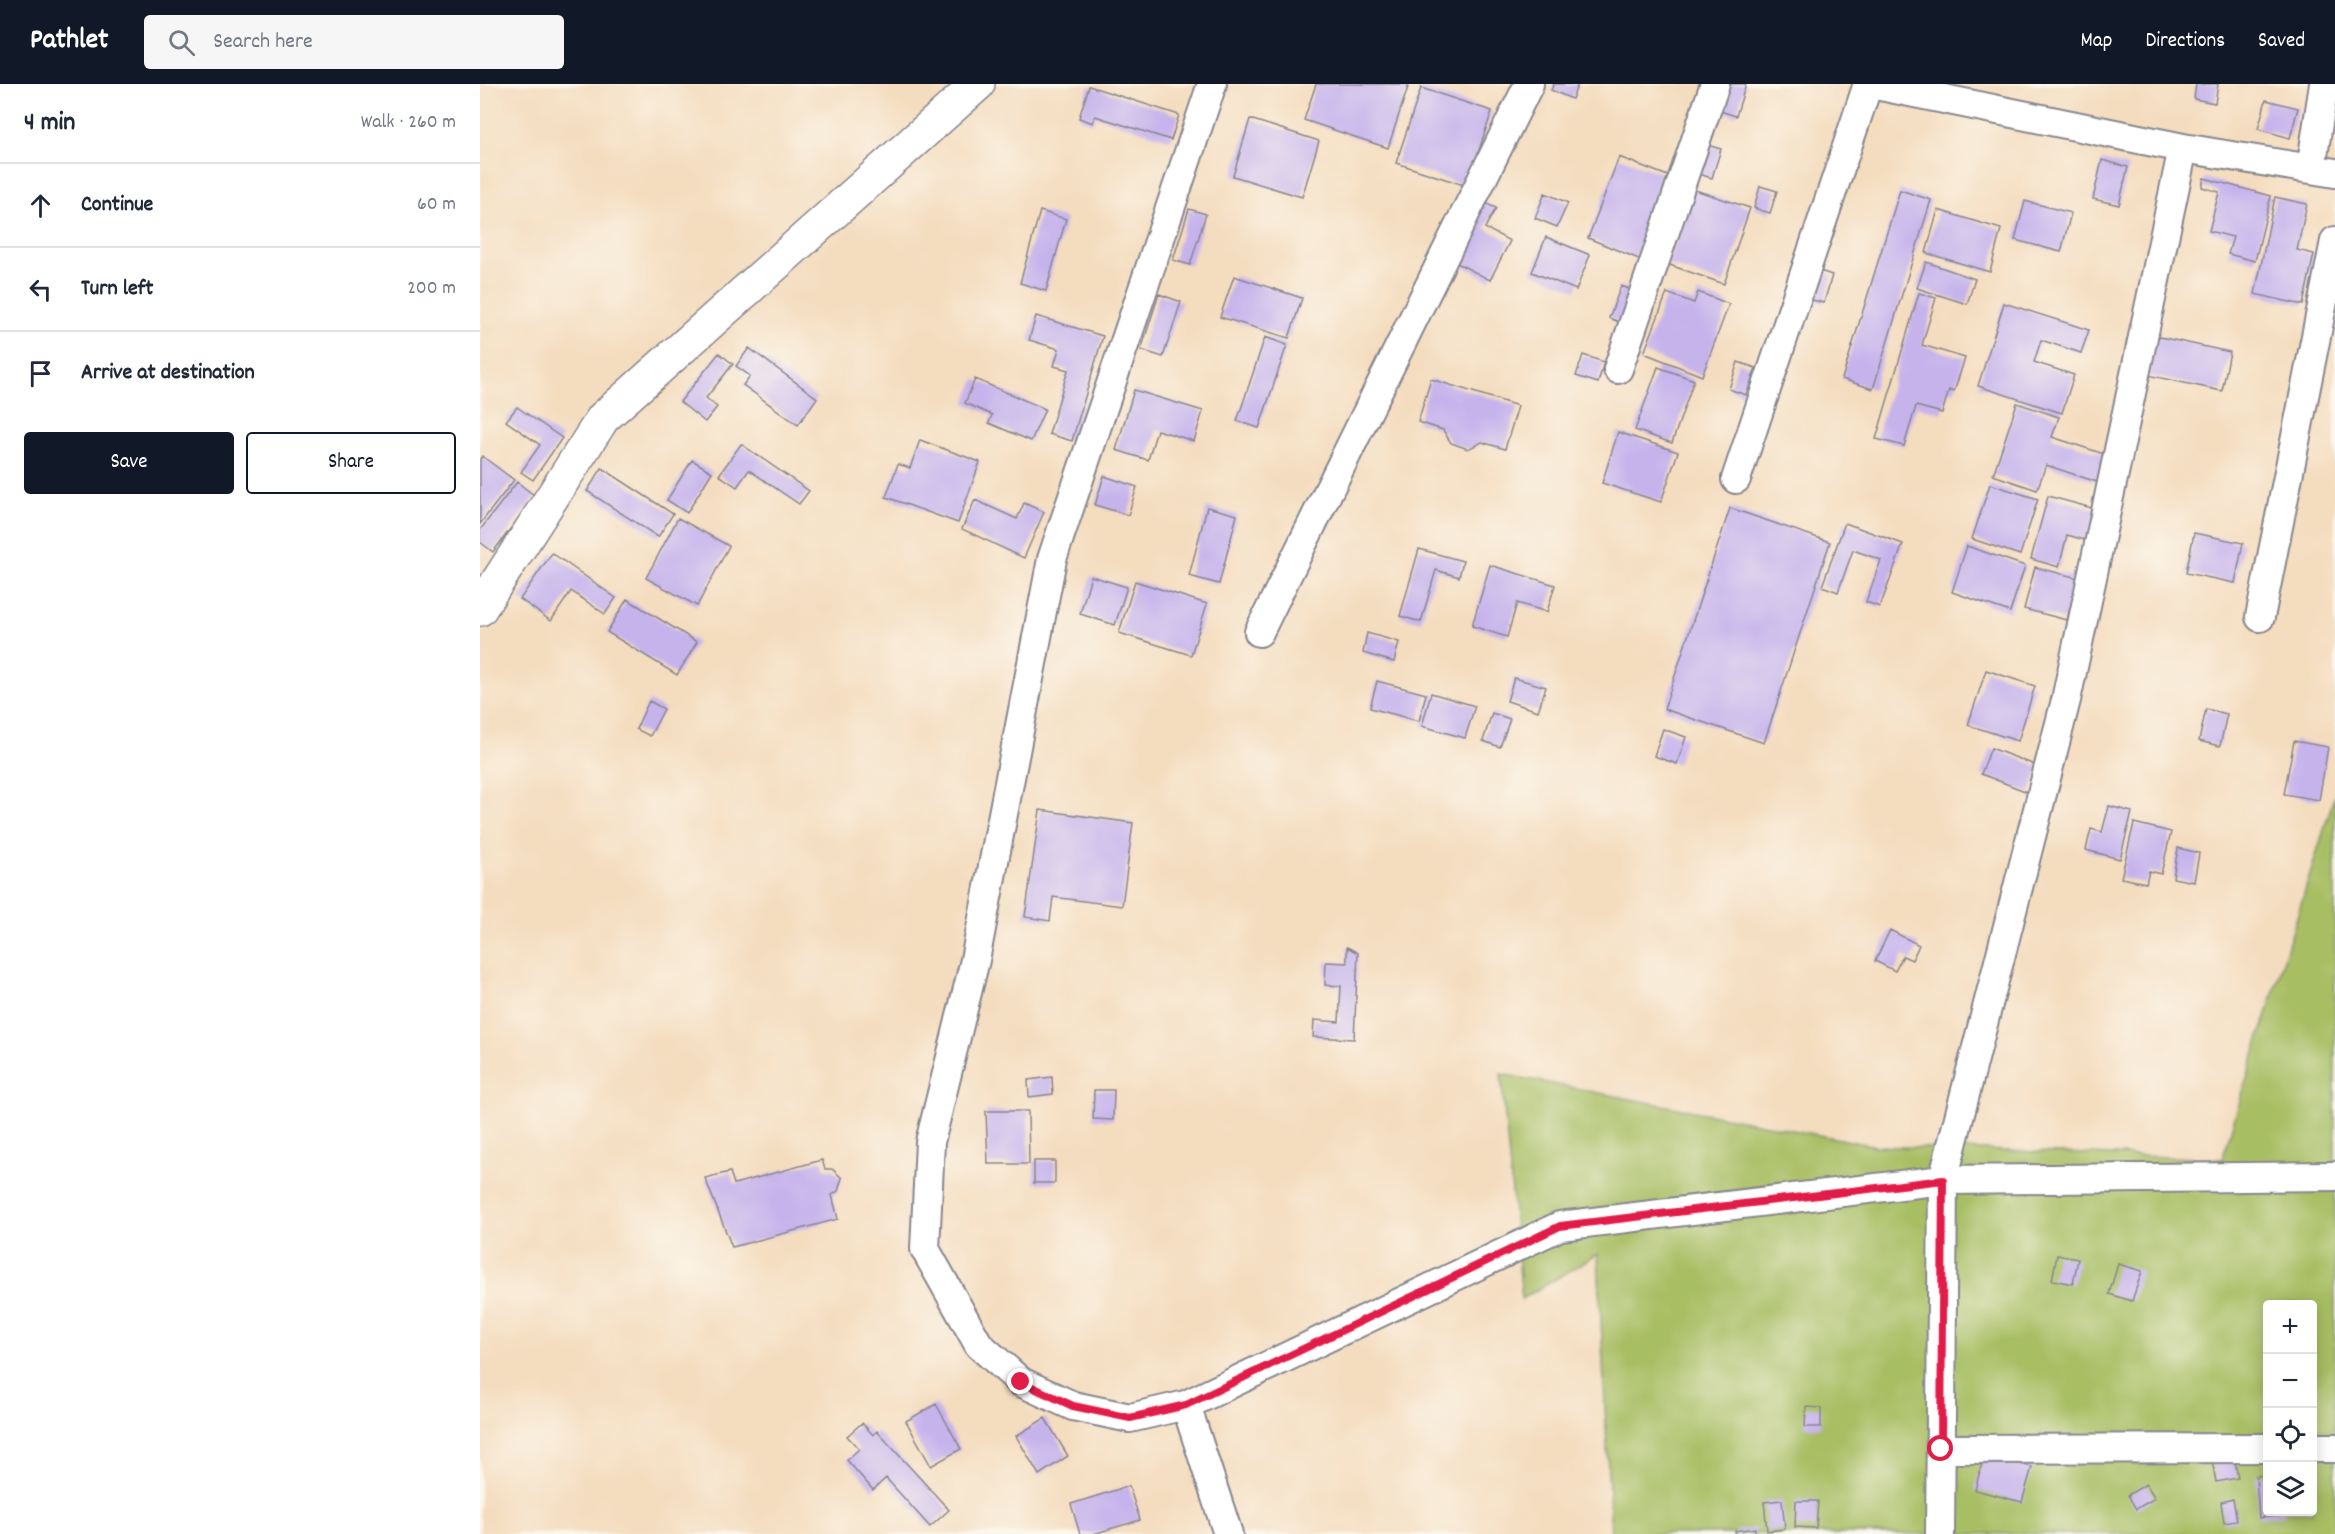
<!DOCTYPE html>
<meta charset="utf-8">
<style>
body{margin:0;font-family:Dekko,sans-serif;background:#f6f6f7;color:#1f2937}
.controls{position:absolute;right:18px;bottom:18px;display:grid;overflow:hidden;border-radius:6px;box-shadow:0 3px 15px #0003}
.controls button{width:54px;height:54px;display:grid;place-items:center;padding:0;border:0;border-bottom:2px solid #e0e1e3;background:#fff;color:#1f2937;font:30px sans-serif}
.stop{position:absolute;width:18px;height:18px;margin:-14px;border:4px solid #e11d48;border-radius:50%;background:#fff}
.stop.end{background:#e11d48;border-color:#fff;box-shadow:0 2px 6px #0008}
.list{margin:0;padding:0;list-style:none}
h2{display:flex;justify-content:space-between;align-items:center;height:78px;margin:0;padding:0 24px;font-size:26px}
h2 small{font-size:20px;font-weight:400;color:#747a83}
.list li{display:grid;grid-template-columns:39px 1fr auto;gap:18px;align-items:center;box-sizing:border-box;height:84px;padding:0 24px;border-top:2px solid #e0e1e3}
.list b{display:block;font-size:22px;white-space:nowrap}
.list em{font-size:20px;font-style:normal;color:#747a83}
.actions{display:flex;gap:12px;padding:18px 24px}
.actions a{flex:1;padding:14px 0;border:2px solid #111827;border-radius:6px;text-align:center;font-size:21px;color:#111827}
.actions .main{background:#111827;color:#fff}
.icon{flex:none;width:33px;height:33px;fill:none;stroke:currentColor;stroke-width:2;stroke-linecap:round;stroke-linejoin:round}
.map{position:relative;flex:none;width:1855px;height:1450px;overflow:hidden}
header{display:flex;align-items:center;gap:36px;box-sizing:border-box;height:84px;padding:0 30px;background:#111827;color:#fff}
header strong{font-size:28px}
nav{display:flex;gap:33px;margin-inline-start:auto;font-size:21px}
.search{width:420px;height:54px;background:#f6f6f7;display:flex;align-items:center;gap:15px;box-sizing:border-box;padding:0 21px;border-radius:6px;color:#747a83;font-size:22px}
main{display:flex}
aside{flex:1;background:#fff}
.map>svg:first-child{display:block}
.green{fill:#a8be63;stroke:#627660;stroke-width:1.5;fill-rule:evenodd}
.building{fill:#c6b3ec}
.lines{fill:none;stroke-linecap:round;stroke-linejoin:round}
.minor-casing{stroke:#88868e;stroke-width:32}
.tertiary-casing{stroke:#88868e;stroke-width:36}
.minor{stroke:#fff;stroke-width:28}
.tertiary{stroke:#fff;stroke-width:33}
.route{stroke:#e11d48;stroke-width:8}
</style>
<header>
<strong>Pathlet</strong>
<div class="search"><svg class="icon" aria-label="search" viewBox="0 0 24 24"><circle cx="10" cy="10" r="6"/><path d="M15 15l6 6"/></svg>Search here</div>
<nav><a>Map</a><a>Directions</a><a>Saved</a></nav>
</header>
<main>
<aside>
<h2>4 min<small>Walk · 260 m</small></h2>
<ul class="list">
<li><svg class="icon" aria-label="ahead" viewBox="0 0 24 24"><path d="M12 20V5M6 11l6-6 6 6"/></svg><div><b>Continue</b></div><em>60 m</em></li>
<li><svg class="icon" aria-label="left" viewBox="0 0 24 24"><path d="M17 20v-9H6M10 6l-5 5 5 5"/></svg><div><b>Turn left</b></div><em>200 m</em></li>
<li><svg class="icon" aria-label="arrive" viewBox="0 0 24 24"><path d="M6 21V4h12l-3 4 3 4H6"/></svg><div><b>Arrive at destination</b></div></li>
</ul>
<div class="actions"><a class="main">Save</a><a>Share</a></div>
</aside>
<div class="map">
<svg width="1855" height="1450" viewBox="0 0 1855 1450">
<rect width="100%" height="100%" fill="#fbf7ec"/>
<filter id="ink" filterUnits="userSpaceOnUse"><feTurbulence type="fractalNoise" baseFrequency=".0167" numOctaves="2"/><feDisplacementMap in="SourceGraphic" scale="12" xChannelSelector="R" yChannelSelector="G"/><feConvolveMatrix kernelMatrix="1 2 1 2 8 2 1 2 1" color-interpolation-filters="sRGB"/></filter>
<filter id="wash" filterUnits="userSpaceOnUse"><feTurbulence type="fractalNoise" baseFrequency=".008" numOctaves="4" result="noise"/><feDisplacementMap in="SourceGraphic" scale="24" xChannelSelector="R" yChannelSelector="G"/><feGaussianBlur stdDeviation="1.35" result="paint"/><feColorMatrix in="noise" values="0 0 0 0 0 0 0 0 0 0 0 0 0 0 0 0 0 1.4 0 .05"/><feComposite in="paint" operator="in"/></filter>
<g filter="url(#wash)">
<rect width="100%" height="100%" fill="#f4dcbe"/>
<path class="green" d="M1855,710V1450H1131L1118,1170L1042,1215L1021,990L1396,1062L1742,1075ZM1788,1220H1832V1428H1788Z"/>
<g id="blocks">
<path class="building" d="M836,0H929L908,64L824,36Z
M1074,0H1098L1092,15L1071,6Z
M1242,0H1266L1256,32L1234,25Z
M1716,0H1738L1735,19L1714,15Z
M609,2L699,31L691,56L615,32L613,39L599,34Z
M941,4L1012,27L987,102L916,79Z
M1786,16L1818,24L1810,54L1778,45Z
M770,35L839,57L822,113L753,92Z
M1224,60L1241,65L1232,94L1215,89Z
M1139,73L1198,96L1166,178L1108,154Z
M1622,76L1648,83L1639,121L1613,115Z
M1724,94L1791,112L1775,177L1748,170L1753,153L1729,147L1739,108L1722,103Z
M1280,102L1297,107L1290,129L1274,124Z
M1212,105L1270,124L1244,200L1187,180Z
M1420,106L1451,116L1393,305L1362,295Z
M1065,109L1088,119L1077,143L1055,134Z
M1795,113L1827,120L1817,166L1834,170L1823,221L1775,210Z
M999,116L1016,124L1005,144L1030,157L1010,196L969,175Z
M1545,117L1591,129L1581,168L1535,156Z
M709,125L726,130L710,181L693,176Z
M1458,126L1521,145L1510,188L1446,169Z
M560,127L586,135L566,207L540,199Z
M1066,153L1110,171L1096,206L1052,188Z
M1446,178L1495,195L1487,220L1437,204Z
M1337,186L1352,191L1344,219L1328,215Z
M754,192L822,214L809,254L740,233Z
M1141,202L1160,209L1147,241L1129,234Z
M1218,208L1249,220L1222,292L1164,269L1187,209L1214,219Z
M1439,209L1456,214L1442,261L1485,274L1474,308L1469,306L1462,329L1436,322L1424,362L1396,355Z
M679,210L701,218L683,273L661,266Z
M1524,219L1609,246L1601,269L1561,256L1554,278L1594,291L1582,329L1498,302Z
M556,232L623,252L592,357L569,350L588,286L574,282L579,265L549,256Z
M1675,252L1750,268L1742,307L1667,291Z
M785,253L807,261L779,344L757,337Z
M269,264L337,314L318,341L263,301L270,292L256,282Z
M239,269L253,280L226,314L237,323L225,338L200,318Z
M1103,271L1124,278L1118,299L1096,292Z
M1258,278L1276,284L1266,311L1249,305Z
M1178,283L1214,296L1192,359L1155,346Z
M495,295L565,325L551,357L509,339L512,331L485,319Z
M951,295L1038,322L1025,365L1002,358L988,365L971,359L963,346L938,338Z
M654,306L723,327L714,357L677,346L668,376L636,366Z
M1537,319L1579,333L1572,353L1630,372L1620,399L1566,381L1557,406L1513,391Z
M37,323L82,354L53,396L41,388L60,361L26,337Z
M1138,348L1198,368L1181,418L1122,399Z
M440,356L500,378L478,439L406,413L418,380L430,384Z
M261,360L329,407L319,420L269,386L257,403L239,391Z
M2,372L34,396L0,440V375Z
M212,376L232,388L207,429L187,416Z
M122,384L193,430L178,453L107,407Z
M624,392L657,403L648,431L615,421Z
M37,398L55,412L13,468L0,458V446Z
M1510,400L1558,415L1540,471L1492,455Z
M1568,412L1623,427L1616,459L1587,451L1579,483L1551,475Z
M495,416L537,435L544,419L564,428L544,474L482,445Z
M727,423L757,431L739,500L709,492Z
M1250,424L1350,458L1284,659L1184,625Z
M198,434L249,462L217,522L166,494Z
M1365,439L1423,460L1400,523L1386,518L1401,476L1373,466L1358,508L1342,502Z
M1714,449L1763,459L1755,499L1706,489Z
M1487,462L1545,482L1530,528L1472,508Z
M939,465L983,477L979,493L956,486L941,538L920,532Z
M72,469L136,514L125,530L91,507L71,537L40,515Z
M1010,481L1075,501L1067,528L1037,519L1027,553L992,542Z
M1555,483L1598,494L1587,536L1544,525Z
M611,492L647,503L635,541L600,530Z
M655,497L727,520L711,571L639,549Z
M147,515L217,558L197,591L127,548Z
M887,549L919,558L914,578L883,569Z
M1506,586L1555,602L1538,657L1488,641Z
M1034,594L1066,603L1058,627L1027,617Z
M897,597L946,610L939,637L890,624Z
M951,609L995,622L985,654L942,642Z
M169,617L184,625L170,652L156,645Z
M1726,625L1747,630L1740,662L1719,657Z
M1012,629L1030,635L1020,663L1003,657Z
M1183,645L1206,653L1197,680L1174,672Z
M1814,657L1848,663L1839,716L1804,710Z
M1511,664L1560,683L1550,709L1501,690Z
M1629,722L1652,728L1640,775L1606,766L1611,745L1622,748Z
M560,726L653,739L642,822L573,813L570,837L545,833Z
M1654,739L1691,748L1681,790L1669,787L1666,799L1641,794Z
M1698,764L1719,769L1714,798L1693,794Z
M1410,846L1439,861L1432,876L1423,872L1415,887L1395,877Z
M867,863L878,869L874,955L833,953L834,936L859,938L861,902L845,901L846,878L867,879Z
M572,993L573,1010L549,1013L548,996Z
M614,1006H634L633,1036L613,1035Z
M506,1027H548L549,1080H508Z
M342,1076L345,1085H352L362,1094L358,1107L352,1111L358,1135L252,1163L225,1094L250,1088L254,1100Z
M554,1077H575V1099H554Z
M1577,1171L1598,1175L1593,1200L1572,1196Z
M1638,1180L1662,1187L1652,1217L1629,1210Z
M456,1320L481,1365L451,1382L426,1337Z
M1326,1323L1341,1324V1343H1325Z
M565,1334L588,1372L559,1391L536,1352Z
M382,1339L393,1351L397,1347L469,1426L450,1443L406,1394L393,1406L367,1376L379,1365L367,1352Z
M1504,1371L1552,1383L1542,1418L1495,1406Z
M1754,1372L1758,1394L1736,1398L1732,1376Z
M1788,1391V1428H1804L1805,1431L1779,1434L1776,1392Z
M1666,1400L1675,1414L1656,1425L1648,1411Z
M649,1402L660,1436L613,1450H600L591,1420Z
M1753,1415L1757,1437L1744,1439L1741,1418Z
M1302,1416L1305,1445L1287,1447L1284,1418Z
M1316,1417H1338L1336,1444L1315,1443Z
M1275,1444V1450H1256L1255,1447Z"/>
</g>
</g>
<g filter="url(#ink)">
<use href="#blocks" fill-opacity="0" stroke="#88868e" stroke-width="1.5"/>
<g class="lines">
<defs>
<path id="minor" d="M732,0L572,475L495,876L450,1058L445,1165L499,1261L541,1298L593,1322L650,1334L706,1321L748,1450
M1391,0L1703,64L1855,89
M1831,85L1844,0
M1138,285L1235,0
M1256,395L1388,0
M1780,533L1855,157
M779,548L1049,0
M706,1321L1080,1142L1463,1096L1855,1092
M1832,1364H1855
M1461,1365L1788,1364
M1460,1450L1463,1096L1586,616L1703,64"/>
<path id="tertiary" d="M0,525L123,334L498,0"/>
</defs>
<use href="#minor" class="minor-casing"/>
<use href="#tertiary" class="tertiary-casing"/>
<use href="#minor" class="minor"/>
<use href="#tertiary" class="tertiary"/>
</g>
</g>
<g class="lines" filter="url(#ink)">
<path class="route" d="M541,1298L593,1322L650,1334L706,1321L1080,1142L1463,1096L1461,1365"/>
</g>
</svg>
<div class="controls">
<button>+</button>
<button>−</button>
<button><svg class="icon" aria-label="locate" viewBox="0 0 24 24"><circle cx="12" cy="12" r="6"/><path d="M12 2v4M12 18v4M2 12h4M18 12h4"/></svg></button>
<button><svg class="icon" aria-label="layers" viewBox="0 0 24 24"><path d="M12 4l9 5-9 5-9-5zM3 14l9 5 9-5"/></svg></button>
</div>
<div class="stop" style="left:1461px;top:1365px"></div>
<div class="stop end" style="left:541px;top:1298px"></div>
</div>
</main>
